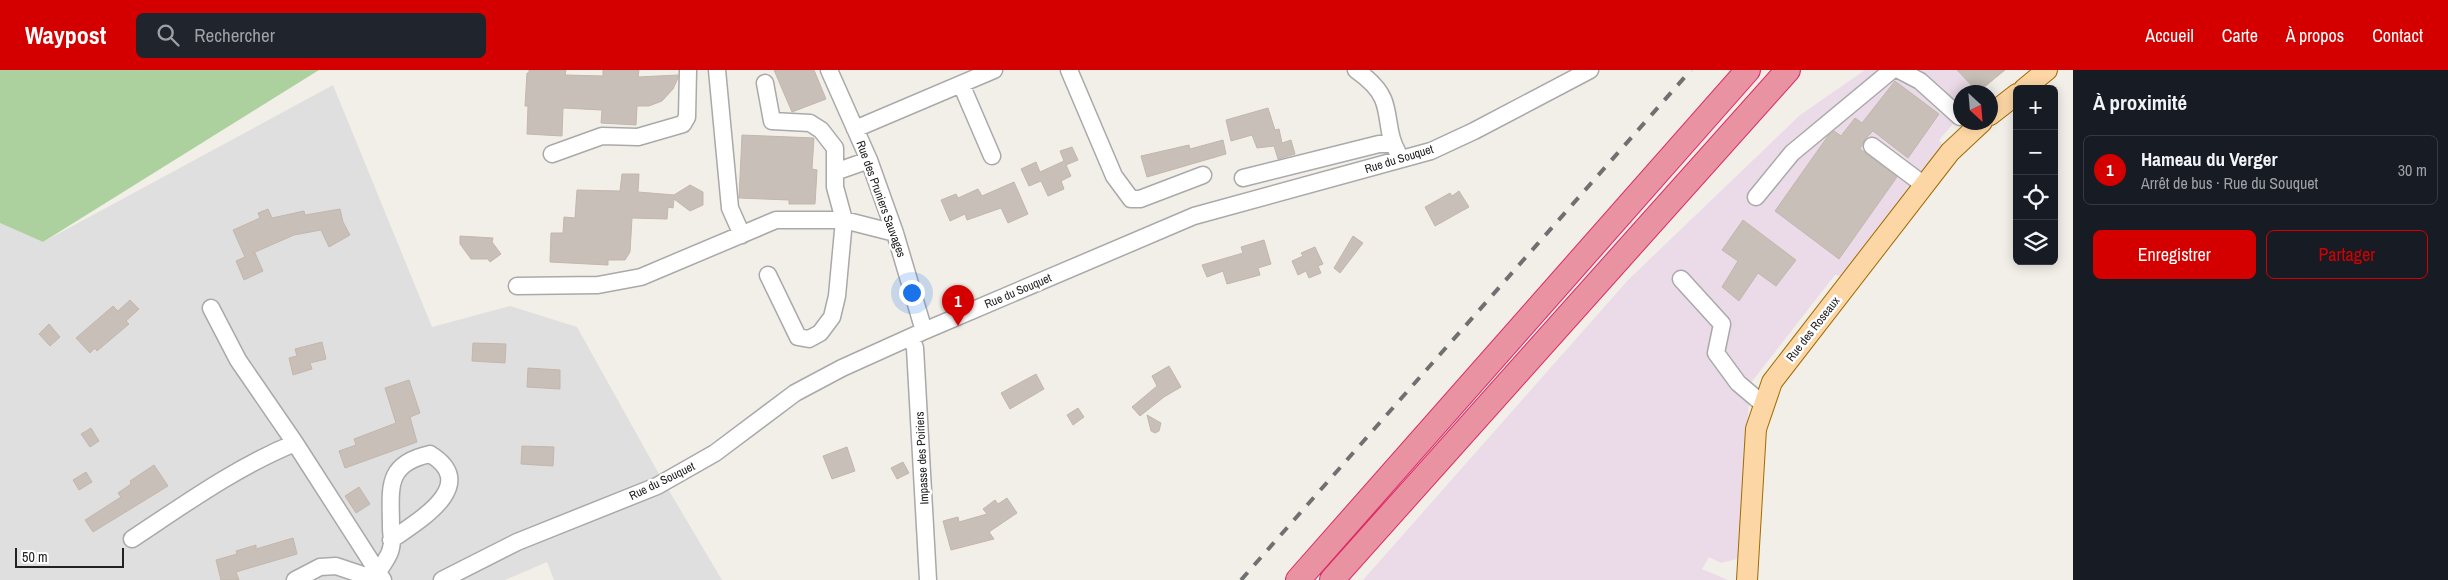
<!DOCTYPE html>
<html lang="fr">
<meta charset="utf-8">
<style>
body{margin:0;font-family:"Archivo Narrow",sans-serif;background:#20242c;color:#f1f3f6}
.controls{position:absolute;right:15px;top:15px;display:grid;overflow:hidden;border-radius:8px;box-shadow:0 2px 12px #0003}
.controls button{width:45px;height:45px;display:grid;place-items:center;padding:0;border:0;border-bottom:1px solid #363941;background:#171b24;color:#f1f3f6;font:25px sans-serif}
.compass{position:absolute;left:1953px;top:15px;width:45px;height:45px;border-radius:50%;background:#171b24;box-shadow:0 2px 12px #0003;rotate:154deg}
.scale{position:absolute;left:15px;bottom:12px;width:109px;box-sizing:border-box;padding-left:5px;border:2px solid #222;border-top:0;font-size:14px;line-height:18px;white-space:nowrap;color:#222;-webkit-text-stroke:4px #fff;paint-order:stroke}
.you{position:absolute;left:911px;top:222px;width:18px;height:18px;margin:-12px;border:4px solid #fff;border-radius:50%;background:#1a73e8;box-shadow:0 0 0 8px #1a73e833}
.badge{display:grid;place-items:center;width:32px;height:32px;border-radius:50%;background:#d40000;color:#fff;font-size:16px;font-weight:700}
.pin{position:absolute;translate:-50% -41px;filter:drop-shadow(0 1px 2px #0008)}
.pin::after{content:'';position:absolute;top:26px;width:18px;height:15px;background:inherit;clip-path:polygon(0 0,100% 0,50% 100%)}
.list{margin:0;padding:0;list-style:none}
h2{display:flex;justify-content:space-between;align-items:center;height:65px;margin:0;padding:0 20px;font-size:21px}
h2 small{font-size:16px;font-weight:400;color:#9ea1a6}
.list li{display:grid;grid-template-columns:32px 1fr auto;gap:15px;align-items:center;box-sizing:border-box;height:70px;margin:0 10px 10px;padding:0 10px;border:1px solid #363941;border-radius:8px}
.list b{display:block;font-size:19px;white-space:nowrap}
.list p{margin:0;font-size:16px;white-space:nowrap;color:#9ea1a6}
.list em{font-size:16px;font-style:normal;color:#9ea1a6}
.actions{display:flex;gap:10px;padding:15px 20px}
.actions a{flex:1;padding:11px 0;border:1px solid #d40000;border-radius:8px;text-align:center;font-size:18px;color:#d40000}
.actions .main{background:#d40000;color:#fff}
.icon{flex:none;width:28px;height:28px;fill:none;stroke:currentColor;stroke-width:2;stroke-linecap:round;stroke-linejoin:round}
.map{position:relative;flex:none;width:2073px;height:510px;overflow:hidden}
header{display:flex;align-items:center;gap:30px;box-sizing:border-box;height:70px;padding:0 25px;background:#d40000;color:#fff}
header strong{font-size:24px}
nav{display:flex;gap:28px;margin-inline-start:auto;font-size:18px}
.search{width:350px;height:45px;background:#20242c;display:flex;align-items:center;gap:12px;box-sizing:border-box;padding:0 18px;border-radius:8px;color:#9ea1a6;font-size:19px}
main{display:flex}
aside{flex:1;background:#171b24}
.map>svg:first-child{display:block}
.residential{fill:#e0dfdf}
.industrial{fill:#ebdbe8}
.forest{fill:#add19e}
.building{fill:#c7bfb8;stroke:#c4b6ab}
.lines{fill:none;stroke-linecap:round;stroke-linejoin:round}
.minor-casing{stroke:#a9a9a9;stroke-width:19}
.major-casing{stroke:#a06b00;stroke-width:22}
.highway-casing{stroke:#dc2a67;stroke-width:26}
.minor{stroke:#fff;stroke-width:16}
.major{stroke:#fcd6a4;stroke-width:20}
.highway{stroke:#e892a2;stroke-width:24}
.rail{stroke:#707070;stroke-width:4;stroke-dasharray:10 10;stroke-linecap:butt}
.labels{text-anchor:middle;dominant-baseline:central;stroke-width:5;stroke-linejoin:round;paint-order:stroke}
.street-label{font-size:12px;fill:#222;stroke:#fff}
</style>
<header>
<strong>Waypost</strong>
<div class="search"><svg class="icon" aria-label="search" viewBox="0 0 24 24"><circle cx="10" cy="10" r="6"/><path d="M15 15l6 6"/></svg>Rechercher</div>
<nav><a>Accueil</a><a>Carte</a><a>À propos</a><a>Contact</a></nav>
</header>
<main>
<div class="map">
<svg width="2073" height="510" viewBox="0 0 2073 510">
<rect width="100%" height="100%" fill="#f2efe9"/>
<path class="residential" d="M333,15L432,257L510,236L577,257L655,397L722,510H554L547,492L505,510H0V153L43,172Z"/>
<path class="industrial" d="M1865,0H2005L1978,22H1960V46L1939,70L1944,77L1841,206L1835,205L1750,314L1740,480L1737,489L1721,493L1709,487L1702,499L1728,510H1363L1628,210L1800,45Z"/>
<path class="forest" d="M0,0H319L43,172L0,153Z"/>
<path class="building" d="M529,0H566L565,5L603,6V0H639L638,7L678,5V8L673,19L662,31L649,36H637L636,55L601,53L602,40L563,38L562,66L527,64L528,36H525L527,3H529Z
M774,0H814L826,29L792,42Z
M1957,0H2005L1978,22Z
M1895,11L1939,44L1908,88L1873,61L1864,70L1860,79L1897,107L1839,189L1775,141L1828,66L1834,61L1841,66L1855,48L1862,53Z
M1268,38L1275,60L1279,59L1282,73L1291,70L1295,84L1278,89L1274,76L1257,78L1252,65L1231,71L1226,50Z
M742,65L814,68L812,99L817,100L815,134H789V130L739,128Z
M1223,70L1226,84L1147,107L1141,86L1189,75L1190,79Z
M1072,77L1078,90L1066,95L1071,106L1061,111L1064,119L1048,126L1041,111L1029,116L1021,99L1036,92L1040,102L1064,91L1060,81Z
M622,104H639L638,122L674,125L690,115L703,122V135L690,141L674,129L673,138L668,137L667,149L632,148L630,182L625,190H608V195L550,192L551,163H563L564,147L575,148L577,120L620,121Z
M1014,112L1028,144L1008,153L1001,138L967,150L965,144L950,151L941,130L956,124L958,128L978,119L982,126Z
M1459,121L1469,137L1435,156L1425,137L1450,123L1452,126Z
M268,139L272,148L304,141L305,145L340,139L343,152L350,165L329,177L321,160L294,165L253,183H255L263,201L244,210L236,191L245,187L233,160L260,148L258,143Z
M1743,150L1796,190L1776,216L1758,203L1739,231L1722,217L1738,191L1722,180Z
M460,166L493,168L492,172L501,184L490,192L488,189H471L460,174Z
M1353,166L1363,173L1340,203L1334,198Z
M1264,170L1271,194L1258,198L1260,205L1227,214L1223,201L1207,207L1202,195L1243,183L1241,177Z
M1315,177L1323,194L1318,196L1321,203L1309,208L1306,201L1298,205L1292,191L1303,186L1301,183Z
M130,230L139,239L126,251L129,254L97,281L95,278L90,283L76,268L113,236L118,241Z
M49,254L60,267L50,276L39,264Z
M322,272L326,289L310,293L312,299L293,305L289,288L297,286L295,279Z
M473,273L506,274L505,293L472,291Z
M1169,296L1181,317L1164,327L1140,346L1132,337L1157,316L1152,306Z
M528,298L560,300V319L527,317Z
M1036,304L1044,319L1010,339L1001,323Z
M409,310L420,343L410,347L417,372L345,398L339,381L356,375L354,369L396,353L385,318Z
M1078,338L1084,347L1073,355L1067,345Z
M1147,345L1161,353L1159,361L1155,363L1151,361Z
M91,358L99,371L90,377L81,364Z
M522,376L554,377L553,396L521,394Z
M847,377L855,401L832,409L823,386Z
M903,392L909,403L897,409L891,398Z
M154,395L168,416L93,462L85,450L121,427L118,423L131,414L130,411Z
M86,402L92,412L79,420L73,410Z
M359,417L370,434L356,443L345,426Z
M1007,428L1017,443L989,462L994,469L951,480L943,451L958,447L959,452L987,444L983,439L995,430L998,434Z
M293,468L297,484L236,502L239,510H221L216,490L237,484L236,481L256,475V479Z"/>
<g class="lines">
<defs>
<path id="minor" d="M717,0L730,138L742,165
M829,0L869,90L895,163L924,261
M1069,0L1114,106L1131,129H1140L1203,105
M1356,0C1366,7 1378,17 1383,29C1390,45 1387,65 1397,81
M1899,0L1920,11L1960,47
M765,13L772,51L810,53L821,60L835,78V117L844,150L837,226L832,247L820,263L809,269L798,267L768,205
M961,14L992,86
M855,59L994,0
M1872,76L1924,115
M552,84L602,66L638,67L683,54L687,47L688,0
M835,102L869,90
M1243,108L1379,74H1392
M1756,127L1792,83L1892,0
M1681,209L1722,254L1716,283L1738,313L1764,335
M517,216L598,215L641,207L776,150H844L895,163
M211,238L238,290L295,373L383,510
M911,267L915,278L928,510
M132,469C185,434 236,397 295,373
M378,502C382,495 390,486 391,478C393,472 391,464 391,458C391,419 384,394 430,384C481,415 418,451 391,470
M295,510L320,497L336,496L378,510
M442,510L517,472L657,416L715,383L795,323L842,298L924,261L1194,146L1431,81L1474,61L1590,0"/>
<path id="major" d="M2024,19L2047,0
M1990,45L2017,24
M1747,510L1756,359L1772,312L1950,82L1982,52"/>
<path id="highway" d="M1298,510L1748,0
M1332,510L1788,0"/>
</defs>
<use href="#minor" class="minor-casing"/>
<use href="#major" class="major-casing"/>
<use href="#highway" class="highway-casing"/>
<use href="#minor" class="minor"/>
<use href="#major" class="major"/>
<use href="#highway" class="highway"/>
<path class="rail" d="M1241,510L1691,0"/>
</g>
<g class="labels">
<g class="street-label">
<text transform="translate(1399 89) rotate(-17)">Rue du Souquet</text>
<text transform="translate(881 129) rotate(70)">Rue des Pruniers Sauvages</text>
<text transform="translate(1018 221) rotate(-23)">Rue du Souquet</text>
<text transform="translate(1813 259) rotate(-52)">Rue des Roseaux</text>
<text transform="translate(922 388) rotate(-93)">Impasse des Poiriers</text>
<text transform="translate(662 411) rotate(-26)">Rue du Souquet</text>
</g>
</g>
</svg>
<div class="controls">
<button>+</button>
<button>−</button>
<button><svg class="icon" aria-label="locate" viewBox="0 0 24 24"><circle cx="12" cy="12" r="6"/><path d="M12 2v4M12 18v4M2 12h4M18 12h4"/></svg></button>
<button><svg class="icon" aria-label="layers" viewBox="0 0 24 24"><path d="M12 4l9 5-9 5-9-5zM3 14l9 5 9-5"/></svg></button>
</div>
<svg class="compass" viewBox="-18 -18 36 36"><path d="M0-13l5 13h-10z" fill="#e53935"/><path d="M0 13l5-13h-10z" fill="#9ea1a6"/></svg>
<div class="scale">50 m</div>
<div class="you"></div>
<div class="pin badge" style="left:958px;top:256px">1</div>
</div>
<aside>
<h2>À proximité<small></small></h2>
<ul class="list">
<li><span class="badge">1</span><div><b>Hameau du Verger</b><p>Arrêt de bus · Rue du Souquet</p></div><em>30 m</em></li>
</ul>
<div class="actions"><a class="main">Enregistrer</a><a>Partager</a></div>
</aside>
</main>
